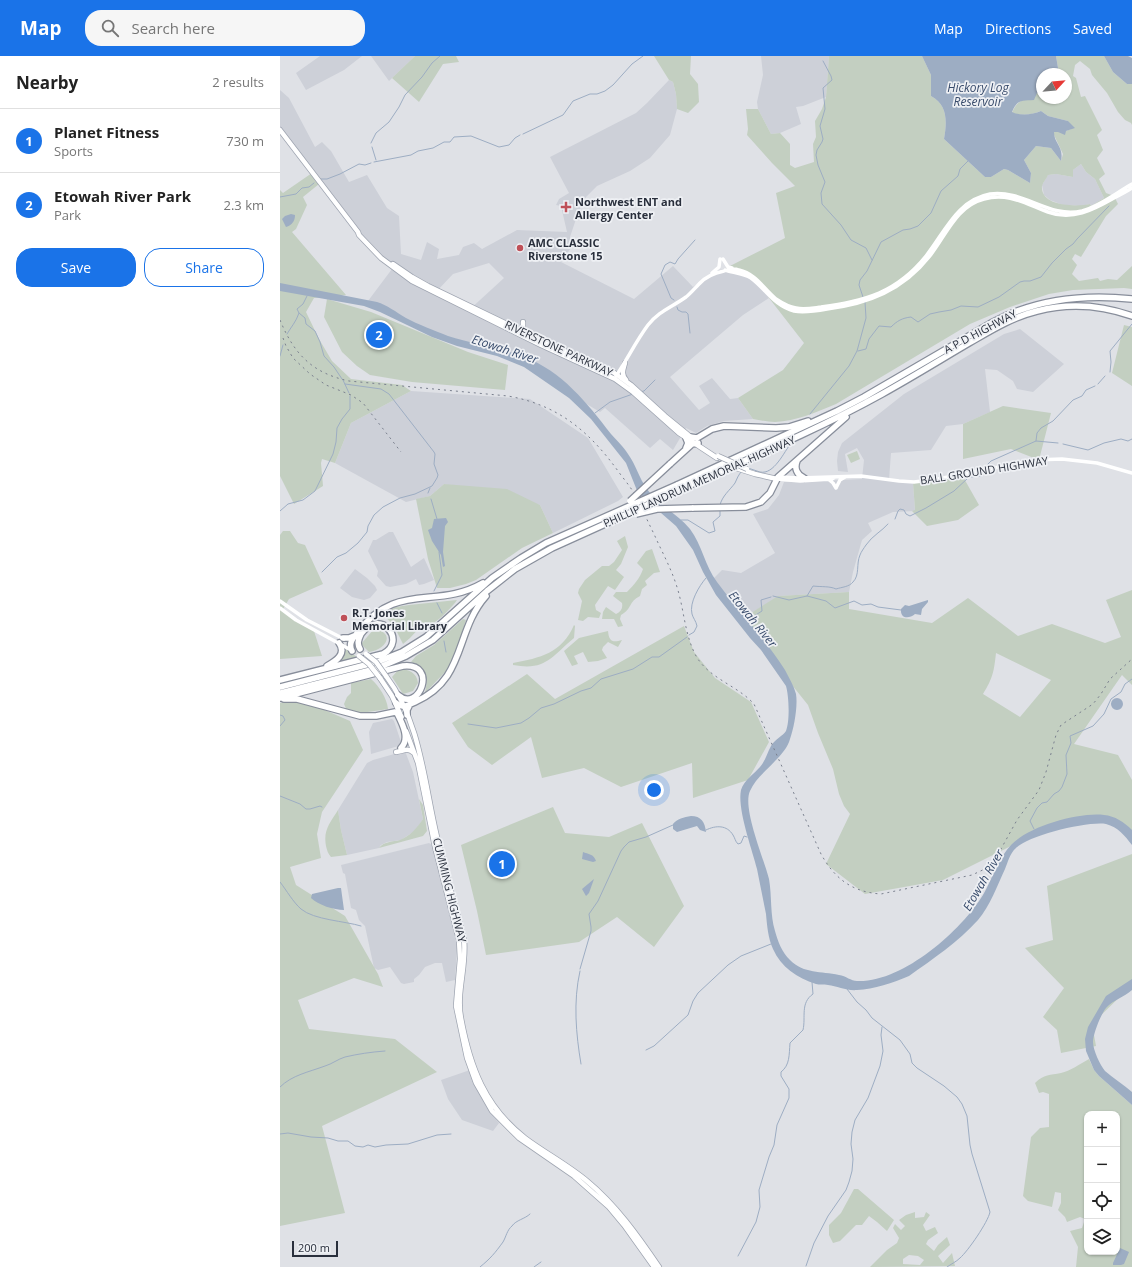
<!DOCTYPE html>
<meta charset="utf-8">
<style>
body{margin:0;font-family:"Open Sans",sans-serif;background:#f6f6f6;color:#222}
.controls{position:absolute;right:12px;bottom:12px;display:grid;overflow:hidden;border-radius:8px;box-shadow:0 1px 3px #0004}
.controls button{width:36px;height:36px;display:grid;place-items:center;padding:0;border:0;border-bottom:1px solid #e0e0e0;background:#fff;color:#222;font:20px sans-serif}
.compass{position:absolute;left:756px;top:12px;width:36px;height:36px;border-radius:50%;background:#fff;box-shadow:0 1px 3px #0004;rotate:64deg}
.scale{position:absolute;left:12px;bottom:10px;width:46px;box-sizing:border-box;padding-left:4px;border:2px solid #292f3c;border-top:0;font-size:11px;line-height:14px;white-space:nowrap;color:#292f3c;-webkit-text-stroke:3px #eef0f4;paint-order:stroke}
.you{position:absolute;left:374px;top:734px;width:14px;height:14px;margin:-10px;border:3px solid #fff;border-radius:50%;background:#1a73e8;box-shadow:0 0 0 6px #1a73e833}
.badge{display:grid;place-items:center;width:26px;height:26px;border-radius:50%;background:#1a73e8;color:#fff;font-size:13px;font-weight:700}
.pin{position:absolute;translate:-50% -50%;border:2px solid #fff;box-shadow:0 1px 4px #0006}
.list{margin:0;padding:0;list-style:none}
h2{display:flex;justify-content:space-between;align-items:center;height:52px;margin:0;padding:0 16px;font-size:17px}
h2 small{font-size:13px;font-weight:400;color:#767676}
.list li{display:grid;grid-template-columns:26px 1fr auto;gap:12px;align-items:center;box-sizing:border-box;height:64px;padding:0 16px;border-top:1px solid #e0e0e0}
.list b{display:block;font-size:15px;white-space:nowrap}
.list p{margin:0;font-size:13px;white-space:nowrap;color:#767676}
.list em{font-size:13px;font-style:normal;color:#767676}
.actions{display:flex;gap:8px;padding:12px 16px}
.actions a{flex:1;padding:9px 0;border:1px solid #1a73e8;border-radius:16px;text-align:center;font-size:14px;color:#1a73e8}
.actions .main{background:#1a73e8;color:#fff}
.icon{flex:none;width:22px;height:22px;fill:none;stroke:currentColor;stroke-width:2;stroke-linecap:round;stroke-linejoin:round}
.map{position:relative;flex:none;width:852px;height:1211px;overflow:hidden}
header{display:flex;align-items:center;gap:24px;box-sizing:border-box;height:56px;padding:0 20px;background:#1a73e8;color:#fff}
header strong{font-size:19px}
nav{display:flex;gap:22px;margin-inline-start:auto;font-size:14px}
.search{width:280px;height:36px;background:#f6f6f6;display:flex;align-items:center;gap:10px;box-sizing:border-box;padding:0 14px;border-radius:16px;color:#767676;font-size:15px}
main{display:flex}
aside{flex:1;background:#fff}
.map>svg:first-child{display:block}
.built{fill:#cdd0d8;fill-rule:evenodd}
.green{fill:#c3cfc1;fill-rule:evenodd}
.water{fill:#9dadc3}
.lines{fill:none;stroke-linecap:round;stroke-linejoin:round}
.stream{stroke:#9dadc3;stroke-width:1}
.primary-casing{stroke:#9fa5b1;stroke-width:6}
.motorway-casing{stroke:#888e9b;stroke-width:8}
.secondary{stroke:#fff;stroke-width:3.5}
.primary{stroke:#fff;stroke-width:4.5}
.motorway{stroke:#fff;stroke-width:5.5}
.rail{stroke:#7a808e;stroke-width:1;stroke-dasharray:2 4;stroke-linecap:butt}
.primary-bridge-casing{stroke:#9fa5b1;stroke-width:6;stroke-linecap:butt}
.motorway-bridge-casing{stroke:#888e9b;stroke-width:8;stroke-linecap:butt}
.primary-bridge{stroke:#fff;stroke-width:4.5}
.motorway-bridge{stroke:#fff;stroke-width:5.5}
.poi-dot{fill:#bf5058;stroke:#eef0f4;stroke-width:1.5}
.labels{text-anchor:middle;dominant-baseline:central;stroke-width:3.5;stroke-linejoin:round;paint-order:stroke}
.poi-label{font-size:11px;font-weight:bold;fill:#292f3c;stroke:#eef0f4;text-anchor:start}
.street-label{font-size:11px;fill:#292f3c;stroke:#eef0f4}
.water-label{font-size:12px;font-style:italic;fill:#384b6b;stroke:#eef0f4}
</style>
<header>
<strong>Map</strong>
<div class="search"><svg class="icon" aria-label="search" viewBox="0 0 24 24"><circle cx="10" cy="10" r="6"/><path d="M15 15l6 6"/></svg>Search here</div>
<nav><a>Map</a><a>Directions</a><a>Saved</a></nav>
</header>
<main>
<aside>
<h2>Nearby<small>2 results</small></h2>
<ul class="list">
<li><span class="badge">1</span><div><b>Planet Fitness</b><p>Sports</p></div><em>730 m</em></li>
<li><span class="badge">2</span><div><b>Etowah River Park</b><p>Park</p></div><em>2.3 km</em></li>
</ul>
<div class="actions"><a class="main">Save</a><a>Share</a></div>
</aside>
<div class="map">
<svg width="852" height="1211" viewBox="0 0 852 1211">
<rect width="100%" height="100%" fill="#dfe1e6"/>
<path class="built" d="M40,0H82L64,14L26,34L16,17Z
M91,0H135L109,25Z
M481,0H549L546,41L523,50L516,51L521,68L500,77L491,78L478,53L477,46L483,19Z
M389,24L393,26L396,38L397,53L390,79L370,102L350,115L317,130L306,141L298,157L290,181L293,189L281,206L354,243L393,210L413,231L433,216L446,212L462,214L481,228L489,242L463,259L390,321L419,354L430,347L419,330L432,322L450,343L458,342L473,363L444,365L427,370L416,377L406,372L393,394L380,383L370,392L325,352L320,356L219,296L158,280L88,245L112,213L100,204L70,169L0,75V34L9,42L35,91L42,86L51,95L69,126L87,119L107,152L119,160L121,198L141,204L147,186L159,193L157,203L179,199L183,191L194,187L202,193L237,174L287,176L281,150L276,149L279,143L289,137L270,101L356,57L367,47ZM209,207L224,222L188,255L156,236L173,218Z
M801,108L806,116L815,123L824,142L811,150L810,148L801,150L783,149L770,144L764,139L762,129L768,119L776,118L793,121V114Z
M740,273L784,308L753,336L737,333L733,325L717,314L705,313L710,356L683,368L666,370L651,394L611,397L609,424L633,427L635,455L613,456L588,467L592,475L582,484L573,516L569,536L499,540L463,562L433,523L442,514L461,517L495,497L473,458L488,453L499,439L504,426H520L582,423L584,404L577,392L565,398L568,416L558,415L557,405L558,396L562,387L624,338L724,278Z
M131,335L250,343L308,382L343,441L338,445L273,477L260,449L164,428L150,440L126,446L55,407L71,367Z
M109,476H113L131,511L144,502L154,524L144,528L139,529L136,523L126,528L110,531L106,530L97,520L98,515L88,495L93,484H96Z
M75,513L87,522L95,530L97,534L90,542L84,544L72,541L60,532Z
M112,663L114,665L122,689L91,698L89,676L93,667Z
M125,695L133,716L143,763L136,774L121,784L107,786L101,789L99,792L67,799L61,774L58,754L87,707L93,704Z
M149,787L152,789L174,875L177,891L175,924L166,926L162,907H155L145,911L139,919L134,923V926L124,928L121,927L110,911L98,914L94,912L85,870L79,864L76,854L71,852L65,818L63,817L61,809Z
M193,1013L210,1056L219,1067L213,1075L182,1064L168,1043L161,1024Z"/>
<path class="green" d="M135,0H176L179,6L163,8L139,46L112,22Z
M374,0H411L410,18L418,28L419,46L408,57L397,53L396,38L393,26L389,24Z
M549,0H642L651,19V40C668,49 667,66 664,83L705,121H711L724,113L728,114L750,127L751,117L744,104L756,90L771,92L781,105L783,98L774,79V75H786L791,73L788,65L768,60L761,55C752,59 741,60 732,57C737,44 743,44 755,40L757,36H760L762,30V42H786V18H779L776,0H824L833,16L847,28H852V69L851,67L845,64L838,56L827,37L812,19L810,13L800,5L795,9L793,20L796,22L801,41L805,40L822,74L817,79L823,94L817,102L825,118L819,123L826,137L834,140L838,148L826,160L801,201L795,198L792,203L797,209L792,218L799,225L818,222L820,225L828,223L837,224L852,210V233L844,232L793,234L769,238L730,251L690,268L556,348C537,356 516,365 495,366C488,366 480,364 473,363L458,342L503,314L524,287L489,242L481,228L462,214L446,212L505,182L496,137L515,130L492,107L467,79L468,73L466,53H478L491,78L500,77L510,88V109L515,112L534,106L533,88L536,81L535,65L542,53L546,41ZM801,108L806,116L815,123L824,142L811,150L810,148C797,151 760,151 762,130C763,126 767,122 768,119L776,118L793,121V114Z
M32,117L39,128L23,141L27,149L16,173L12,176L66,239L34,242L26,256L39,283L52,305L71,323L122,329L131,335L71,367L55,407L42,403L41,407L43,430L14,448L0,420V134L3,137Z
M47,243L91,256L188,296L228,309L225,334L132,326L90,319L77,310L62,296L44,261Z
M844,269L852,271V330L832,317Z
M723,350L771,357L759,404L731,393L683,403V368Z
M577,395L580,403L571,407L567,399Z
M682,419L699,449L678,464L647,470L632,455L635,454L633,427Z
M164,428L227,433L260,449L273,477L242,492L196,524L186,528L170,532H157L148,503L136,443L150,440Z
M3,475H10L18,487L25,489L43,528L9,543L2,555L33,572L42,600L0,603V479Z
M345,480L348,491L341,508L336,514L344,521L335,534L328,530L315,549L316,554L321,557L319,562L308,561L303,565L298,564L302,545L298,537L299,533L305,524L322,510H329L334,506L342,494L337,485Z
M372,493L380,516L374,517L365,525L367,529L362,533L360,540C348,546 353,552 341,559L340,563L343,570L338,571L334,563H322L323,556L326,551L336,558C341,556 343,552 342,547L333,540L336,536H347C354,529 360,522 363,513L357,507L366,495Z
M852,534V629L842,619L794,688L838,699L852,724V788L831,762L755,778L663,824L585,838L546,808L570,758L564,750L559,738L553,713L538,677L528,649L500,614L463,562L498,540L569,536V553L652,567L688,542L738,580L772,568L825,587L841,581L826,544ZM716,597L771,624L740,661L703,638C713,622 714,615 716,597Z
M177,544C174,549 157,567 151,568C149,568 146,567 144,567L130,582L123,588L114,570L103,558L116,551L129,549Z
M183,563L186,564L175,599L168,613L145,637C148,622 148,611 131,606L136,600L154,589Z
M294,569L295,570L294,582C271,601 266,615 233,609V607C260,602 282,597 294,569Z
M404,570L414,596L435,622L471,646L489,686L468,724L413,742L412,707L341,731L304,712L262,722L251,681L212,709L188,691L172,667L247,618L275,643Z
M94,573C117,577 105,594 89,596L81,588Z
M328,575C329,585 332,587 342,584L338,591L328,586L323,591L322,594L327,602L318,605L308,606L303,596L294,600L298,608L292,610L284,595L299,582Z
M67,593L79,603L49,610L62,598Z
M119,613C129,613 137,617 138,627L133,635L123,638L112,621Z
M91,623C99,630 107,642 108,653L81,657L67,655L64,648L67,641L71,637V627Z
M17,642L70,665L83,694L42,756L37,778L41,802L10,811L16,829L65,860L98,918L103,931L74,922L18,944L29,973L115,983L157,1016L42,1070L65,1157L0,1170V647Z
M139,743L143,749L147,775L143,780L99,792C104,785 113,786 120,784C130,780 137,772 143,763Z
M273,751L285,777L329,781L362,767L404,850L374,891L337,861L299,886L206,899L197,855L181,789Z
M58,754L61,774L67,799L51,801C48,798 47,794 46,790C43,774 50,767 58,754Z
M852,798V929L812,968L816,990L781,997L777,974L763,961L784,932L745,892L773,884L767,830Z
M809,1003L814,1014L819,1020L852,1049V1211H796L798,1191L790,1175L802,1172L805,1163L800,1161L787,1166L785,1161L778,1154L781,1147V1137L775,1136L772,1151L748,1145L743,1140L751,1081L760,1072L769,1071V1038L763,1036L759,1037L755,1027C764,1018 770,1019 781,1017C790,1015 800,1008 809,1003ZM807,1058H837V1196H807Z
M574,1133H578L614,1164L607,1175L597,1166L589,1160L582,1169H576L560,1185L553,1187L549,1179V1169L561,1157Z
M635,1156V1162L644,1161L646,1156L650,1159L643,1169L646,1175L655,1171L658,1177L648,1184L646,1188L654,1195L658,1189L667,1181L670,1189L658,1200L663,1207L672,1197L675,1210L590,1211L607,1194L617,1187L619,1182L613,1172L615,1168L621,1174L625,1170L619,1164L626,1159ZM629,1199L638,1200L644,1204L640,1209L623,1208V1203Z"/>
<path class="water" d="M642,0H776L779,18H762V30L760,37H757L754,44C742,45 737,43 732,56C740,60 752,59 761,55L768,60L788,65L795,72L786,75L785,79L778,76H774C774,88 784,90 781,105L771,92L756,90L744,104L751,117L750,127L728,114L724,113L711,121H705L664,83C667,66 668,49 651,40V19Z
M824,0H848L852,2V28H847L833,16Z
M11,158L15,159C15,165 12,169 6,171L2,163L5,160Z
M0,227L97,246C107,249 116,256 126,262C137,268 156,275 168,280C192,288 219,291 244,301C282,315 307,347 331,378C337,385 344,391 348,398C356,409 359,422 367,433C378,449 398,458 410,473C422,489 425,510 437,526C459,556 485,582 505,614C509,622 514,630 516,638C518,650 514,672 510,683C508,691 501,699 495,705C487,714 475,723 470,735C462,752 484,803 489,823C492,840 490,859 495,875C498,886 502,896 510,904C524,918 541,915 559,919C566,920 571,925 577,925C622,927 681,875 703,839C713,822 718,802 732,788C750,770 799,756 824,759C835,760 844,766 852,774V789C845,780 838,771 826,768C808,765 750,779 736,792C730,797 728,806 725,813C717,830 710,850 698,864C678,886 653,903 629,920C613,927 594,933 577,934C567,935 557,930 548,929C544,928 539,929 536,928C517,922 501,911 493,893C488,882 487,869 486,858C483,843 480,828 477,813C472,793 457,753 461,734C464,724 474,718 480,711C486,704 487,697 491,690C495,683 503,680 506,675C510,665 509,640 506,630L481,594L470,582L436,539L423,516L413,494L396,470L358,437L346,407L311,363L289,342L244,311L217,300L177,290L152,281L100,256L84,250L0,235Z
M166,462L168,466L165,470L163,496L165,510L163,511L161,499L152,485L148,474L152,472L154,463Z
M648,544V546L642,553L641,559L635,558C629,563 620,563 621,553L625,549L629,550Z
M831 648a6 6 0 1 1 12 0a6 6 0 1 1-12 0Z
M411,760C421,760 425,766 426,776L420,774L417,770L397,776L393,773V768C397,763 404,761 411,760Z
M303,796C308,798 314,798 316,805L313,806L302,803Z
M314,823L309,837L306,840L302,833Z
M58,832H61L64,854C54,854 38,849 31,842L32,838Z
M852,923V934C844,941 833,944 826,952C821,958 813,978 813,986C813,994 820,1009 825,1015C833,1022 844,1029 852,1036V1049L819,1020L814,1014L806,995L805,983L808,971L826,940Z
M840,1192L849,1196L844,1208L841,1209H833V1207Z"/>
<g class="lines">
<path class="stream" d="M543,5L551,20L552,24L543,32L545,53L540,70L543,83L542,86L537,94L536,99L538,109L545,126L541,137L542,148L561,169L571,184L586,192L592,204
M243,78L283,59L293,45L310,38H317L325,35L333,29L352,8L363,0
M91,87L96,77L109,66L119,51L125,39L142,21L152,7L160,0
M92,91L96,104
M94,106L131,99L138,95L153,92L164,86H170L174,81L191,80L219,91L229,89L235,82L240,79
M41,123H47L60,118L79,108L85,109L91,107
M0,141L16,138L22,132L29,131L34,127
M583,241L579,229L580,224L587,215L601,186L623,174L630,173L638,170L651,157L661,135L678,120L680,113L688,105
M394,244L391,242L381,218L385,209L390,206L395,208L398,203L415,184
M397,251L398,254L402,256H406L408,258L410,277
M19,257L25,262L26,268L35,275L40,286L44,300L54,311L62,323
M7,278C11,271 16,266 19,257L17,253L23,248L27,240
M578,295L586,293L589,283L599,270L611,271C617,265 622,262 631,261L638,266L650,258L659,256L671,254L681,250L698,251L719,241L740,226L744,225H750L761,221L772,207L786,193L793,188L797,183L829,150
M0,300L3,289
M830,316L831,306L830,295L852,268
M63,324L69,337
M818,328L825,320
M360,336L364,335L375,324
M315,357L330,346L353,338
M530,358L569,310L577,295L586,262L585,246
M756,385L757,377L761,372L773,365L793,344L802,340L806,334L815,330
M783,388L808,394L824,387L841,383L848,385L852,383
M468,412C472,413 476,415 480,416C494,419 504,396 511,387
M704,412L711,405L756,385L778,387
M690,421L702,420L704,415
M148,437L150,432
M151,443L157,463
M440,449C442,440 450,434 455,427C457,423 458,419 462,415
M0,455L8,448L23,444L35,435L53,398L56,386L57,372L62,363L70,353V340
M615,463L618,455L620,453L624,454L626,458L630,460L646,452L674,435L688,422
M401,464H408L429,477L435,475L433,466L440,460V454
M42,516L57,501L66,497L78,487L87,476L88,470L94,459L103,451L120,442L135,438L152,430L157,422L158,419L154,408L155,398L154,396L109,338L101,333L65,328
M154,535L162,519L159,496
M493,540L509,544L527,540L531,541L546,545L555,552L574,545L582,549L591,548L598,551L621,554
M527,540L533,530C541,531 550,530 556,533C562,531 569,531 573,526C580,519 576,508 580,499C581,496 584,492 586,489C592,480 602,475 608,468
M157,547L162,557
M471,570L475,567L474,560L482,555L481,544L491,541
M409,579L414,576L417,570C416,565 413,562 412,558C409,547 419,530 426,522
M164,585L166,596
M0,659L3,660L5,664L0,670
M188,668L216,672L241,667L249,662L261,652L274,648L301,635L311,632L321,623L353,613L372,601H379L407,581
M0,740L20,748L26,753H30L40,750L42,751
M754,773L750,765L757,752L762,747L767,746L774,738L779,735L782,731L787,718L786,699L791,687L790,680L813,670L824,658L831,643L841,636L845,628L852,623
M426,774C436,769 447,769 453,779C455,782 455,785 458,788L461,787L464,780L467,781
M0,826C7,835 13,846 21,853C34,864 65,865 81,870
M300,913L311,875V871L309,858L318,845L341,795L344,791L349,786L366,781L393,769
M300,915C293,946 296,978 301,1008
M567,933L577,946L586,954L592,962L620,984L630,998L632,1007L637,1012L664,1030L677,1041L682,1048L687,1060L690,1089L692,1098L710,1156C708,1166 688,1195 680,1202C676,1206 671,1208 667,1211
M366,994L374,990L408,959L413,945L418,937L448,909L461,900L491,888
M0,1031C12,1019 29,1016 45,1010C52,1008 58,1003 65,1001C78,998 91,996 105,995
M0,1078L8,1077L31,1081L48,1082L58,1085H68L75,1090L83,1091L88,1089L95,1091L106,1089L128,1088L157,1079L171,1078
M458,1200L476,1166L480,1151L479,1134L489,1101L494,1089L497,1069L509,1042V1033L501,1020V1016C510,1009 509,999 510,987L523,974C526,961 520,947 533,938L532,926
M526,1210L534,1187L548,1160L566,1134L569,1126L572,1115L573,1103L571,1088L572,1076L575,1064L588,1042L600,1010L603,995L601,979L602,971
M200,1211C211,1202 215,1197 223,1186C226,1181 227,1174 232,1170C236,1164 245,1163 250,1158
M254,1211L261,1206"/>
<defs>
<path id="primary" d="M0,74L78,176L79,179L101,202L132,225L261,289L335,323L353,336L399,377L437,402
M113,208L132,221L148,230L264,286L333,316L351,329L385,360L412,382
M243,266V273L245,276
M345,307C343,314 341,318 346,324
M456,412L475,418L497,423
M106,620C141,666 144,727 157,781C165,815 175,849 184,883C187,910 176,936 181,962C190,1011 205,1051 245,1082C265,1097 288,1109 307,1125C336,1149 358,1180 379,1211
M100,622L112,640L121,660
M126,675L138,707L155,791L179,884L180,903L176,950L187,1002L196,1027L212,1055L239,1082L294,1120L329,1151L344,1169L374,1211
M116,696C124,695 127,691 134,697"/>
<path id="motorway" d="M410,381L417,382L432,373L444,370L496,372L509,371L528,365
M406,382L408,387L406,392
M517,405C514,412 517,419 524,422
M390,408L412,388L418,387
M397,429L557,355L584,341L713,266C756,243 804,238 852,243
M399,434C468,403 537,374 602,338C631,322 660,304 689,287C710,275 732,261 757,255C788,247 821,249 852,260
M412,452L466,451L481,446L490,437L498,421L566,361
M63,582H69L74,580
M72,595C68,587 73,582 78,576C116,525 156,554 203,527
M47,610C56,605 67,598 59,587
M0,624L103,598C128,585 100,551 81,578C78,584 77,588 80,593
M0,631L97,606L122,596L146,581L212,522L241,502L266,487L354,448
M0,637L95,613L126,600L153,584L207,535L235,513L272,492L356,454
M0,642L123,610C159,606 139,658 118,639
M4,643H17L80,660H96L115,656L121,661
M116,647C123,653 128,649 135,646C187,623 174,576 206,540
M118,659C123,669 130,683 121,692
M127,659V654L130,648"/>
</defs>
<use href="#primary" class="primary-casing"/>
<use href="#motorway" class="motorway-casing"/>
<path class="secondary" d="M443,203L448,211L452,212
M445,214C454,217 463,217 471,222C486,233 494,250 514,255C525,257 536,255 547,253C588,248 623,234 649,201C666,180 676,150 704,143C728,136 746,148 768,156C792,165 813,154 834,142C840,139 846,136 852,132
M432,217L439,211L440,203
M336,320C347,304 356,285 368,269C379,255 392,251 406,241C411,237 415,232 419,228C426,220 434,217 444,215C449,213 454,212 459,214C476,218 483,232 496,243C502,247 508,251 516,252C524,254 533,252 541,251C561,248 580,245 599,237C617,229 634,215 646,200C665,176 677,144 710,138C743,133 769,163 802,155C820,150 836,137 852,128
M498,421L519,422L581,420L619,425L634,426L658,423L755,404L782,403L817,407L852,417
M497,423L520,425L552,423L555,421
M548,423L553,427L556,432
M556,432L560,424L565,421
M0,545L27,564L64,583
M0,552L16,564L71,594"/>
<use href="#primary" class="primary"/>
<use href="#motorway" class="motorway"/>
<path class="rail" d="M0,264C14,298 32,317 69,325L228,340C278,349 309,375 338,415C343,422 349,429 354,437C361,450 367,464 374,478C381,494 390,510 396,528C404,551 404,576 415,598C427,622 457,629 474,648L541,798C555,823 572,836 601,838L692,819L707,812L716,802L737,764L759,734L766,716L776,679L781,669L813,648L821,638L830,623L852,603
M3,282L6,290L13,302L30,318L46,329L71,339L83,347L121,396"/>
<defs>
<path id="primary-bridge" d="M438,400L467,413
M86,598L96,606L106,620
M79,600L89,608L100,622"/>
<path id="motorway-bridge" d="M350,445L390,408
M354,448L397,429
M356,454L399,434
M356,458L377,453L412,452"/>
</defs>
<use href="#primary-bridge" class="primary-bridge-casing"/>
<use href="#motorway-bridge" class="motorway-bridge-casing"/>
<use href="#primary-bridge" class="primary-bridge"/>
<use href="#motorway-bridge" class="motorway-bridge"/>
</g>
<g class="poi-dot">
<path d="M284 145h4v4h4v4h-4v4h-4v-4h-4v-4h4z"/>
<circle cx="240" cy="192" r="4"/>
<circle cx="64" cy="562" r="4"/>
</g>
<g class="labels">
<g class="poi-label">
<text x="295" y="145">Northwest ENT and<tspan x="295" dy="13">Allergy Center</tspan></text>
<text x="248" y="186">AMC CLASSIC<tspan x="248" dy="13">Riverstone 15</tspan></text>
<text x="72" y="556">R.T. Jones<tspan x="72" dy="13">Memorial Library</tspan></text>
</g>
<g class="street-label">
<text transform="translate(700 275) rotate(-28)">A P D HIGHWAY</text>
<text transform="translate(279 292) rotate(25)">RIVERSTONE PARKWAY</text>
<text transform="translate(704 414) rotate(-9)">BALL GROUND HIGHWAY</text>
<text transform="translate(419 425) rotate(-24)">PHILLIP LANDRUM MEMORIAL HIGHWAY</text>
<text transform="translate(170 834) rotate(76)">CUMMING HIGHWAY</text>
</g>
<g class="water-label">
<text x="698" y="31">Hickory Log<tspan x="698" dy="14">Reservoir</tspan></text>
<text transform="translate(225 293) rotate(18)">Etowah River</text>
<text transform="translate(473 563) rotate(51)">Etowah River</text>
<text transform="translate(703 824) rotate(-60)">Etowah River</text>
</g>
</g>
</svg>
<div class="controls">
<button>+</button>
<button>−</button>
<button><svg class="icon" aria-label="locate" viewBox="0 0 24 24"><circle cx="12" cy="12" r="6"/><path d="M12 2v4M12 18v4M2 12h4M18 12h4"/></svg></button>
<button><svg class="icon" aria-label="layers" viewBox="0 0 24 24"><path d="M12 4l9 5-9 5-9-5zM3 14l9 5 9-5"/></svg></button>
</div>
<svg class="compass" viewBox="-18 -18 36 36"><path d="M0-13l5 13h-10z" fill="#e53935"/><path d="M0 13l5-13h-10z" fill="#767676"/></svg>
<div class="scale">200 m</div>
<div class="you"></div>
<div class="pin badge" style="left:222px;top:808px">1</div>
<div class="pin badge" style="left:99px;top:279px">2</div>
</div>
</main>
